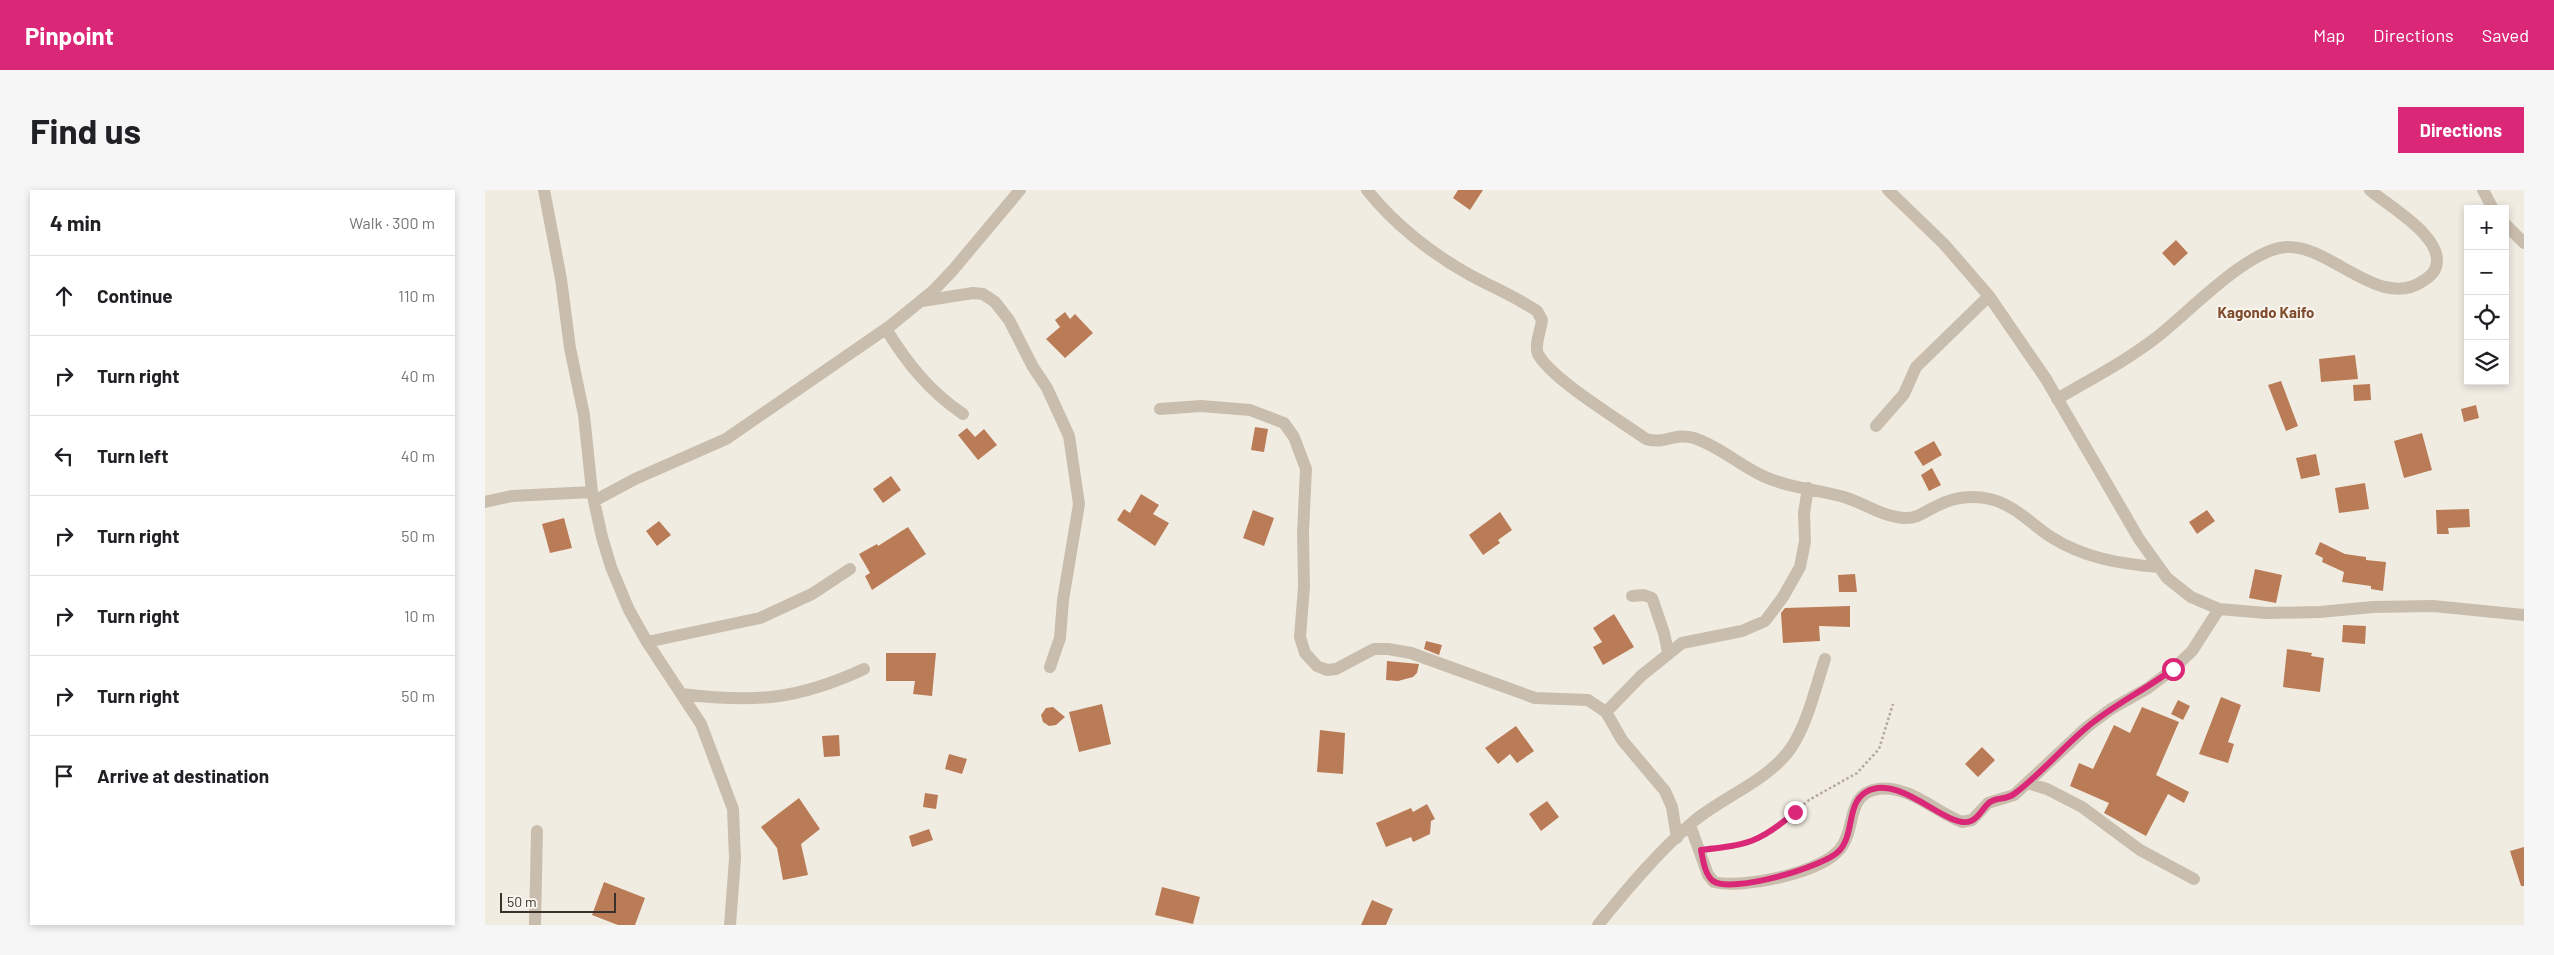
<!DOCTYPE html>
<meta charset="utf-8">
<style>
body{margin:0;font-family:Barlow,sans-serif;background:#f6f6f6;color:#202124}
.controls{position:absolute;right:15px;top:15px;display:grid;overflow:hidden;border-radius:0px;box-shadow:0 2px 8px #0003}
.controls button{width:45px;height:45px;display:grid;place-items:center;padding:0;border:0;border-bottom:1px solid #e0e0e0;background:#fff;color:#202124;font:25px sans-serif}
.scale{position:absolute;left:15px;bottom:12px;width:116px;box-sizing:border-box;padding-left:5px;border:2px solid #38312c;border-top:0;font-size:14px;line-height:18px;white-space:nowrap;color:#38312c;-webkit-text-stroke:4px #f9f5ee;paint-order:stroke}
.stop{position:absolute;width:15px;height:15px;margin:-11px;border:4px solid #db2777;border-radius:50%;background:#fff}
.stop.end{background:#db2777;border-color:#fff;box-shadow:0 1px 5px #0008}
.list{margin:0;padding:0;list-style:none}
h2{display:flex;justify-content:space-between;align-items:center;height:65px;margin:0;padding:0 20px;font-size:21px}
h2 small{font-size:16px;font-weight:400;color:#757577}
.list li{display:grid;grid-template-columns:32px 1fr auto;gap:15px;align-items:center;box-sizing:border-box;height:80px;padding:0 20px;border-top:1px solid #e0e0e0}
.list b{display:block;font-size:19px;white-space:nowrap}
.list em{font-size:16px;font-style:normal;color:#757577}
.icon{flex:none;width:28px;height:28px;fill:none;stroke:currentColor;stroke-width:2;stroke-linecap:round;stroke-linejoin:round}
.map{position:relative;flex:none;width:2039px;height:735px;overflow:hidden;border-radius:0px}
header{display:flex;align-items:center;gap:30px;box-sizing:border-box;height:70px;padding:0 25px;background:#db2777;color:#fff}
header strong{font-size:24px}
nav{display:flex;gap:28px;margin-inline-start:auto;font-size:18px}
.intro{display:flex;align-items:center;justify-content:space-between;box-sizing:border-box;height:120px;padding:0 30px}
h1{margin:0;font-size:35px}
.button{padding:12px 22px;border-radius:0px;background:#db2777;color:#fff;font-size:18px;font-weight:700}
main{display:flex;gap:30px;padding:0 30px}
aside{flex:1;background:#fff;border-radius:0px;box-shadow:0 2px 8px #0003}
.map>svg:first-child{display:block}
.building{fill:#ba7c57}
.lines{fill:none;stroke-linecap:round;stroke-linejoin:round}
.path{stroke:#b4a899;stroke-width:2.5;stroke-dasharray:2.5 2.5;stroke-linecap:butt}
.minor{stroke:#c9beae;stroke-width:12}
.route{stroke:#db2777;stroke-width:6}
.labels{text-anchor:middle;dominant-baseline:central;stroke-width:4;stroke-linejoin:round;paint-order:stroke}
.quarter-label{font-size:15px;font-weight:bold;fill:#7f4b2d;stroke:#f9f5ee}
</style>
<header>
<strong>Pinpoint</strong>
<nav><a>Map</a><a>Directions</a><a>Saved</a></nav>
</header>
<div class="intro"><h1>Find us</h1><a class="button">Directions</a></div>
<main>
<aside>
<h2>4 min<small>Walk · 300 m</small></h2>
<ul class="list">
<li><svg class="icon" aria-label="ahead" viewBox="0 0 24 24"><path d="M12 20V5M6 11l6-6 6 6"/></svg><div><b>Continue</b></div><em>110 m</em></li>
<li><svg class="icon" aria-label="right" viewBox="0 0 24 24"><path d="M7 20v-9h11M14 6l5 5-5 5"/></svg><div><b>Turn right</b></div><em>40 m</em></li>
<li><svg class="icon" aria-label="left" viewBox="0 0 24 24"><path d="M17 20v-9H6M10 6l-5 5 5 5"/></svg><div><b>Turn left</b></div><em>40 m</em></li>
<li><svg class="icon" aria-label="right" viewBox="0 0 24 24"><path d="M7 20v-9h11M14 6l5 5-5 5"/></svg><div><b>Turn right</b></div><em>50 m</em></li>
<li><svg class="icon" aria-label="right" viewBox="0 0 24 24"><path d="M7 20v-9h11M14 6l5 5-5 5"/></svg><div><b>Turn right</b></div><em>10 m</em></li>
<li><svg class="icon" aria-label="right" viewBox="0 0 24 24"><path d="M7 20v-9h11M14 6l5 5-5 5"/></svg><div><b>Turn right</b></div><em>50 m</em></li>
<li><svg class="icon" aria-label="arrive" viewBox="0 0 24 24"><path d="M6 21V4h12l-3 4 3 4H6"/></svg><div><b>Arrive at destination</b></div></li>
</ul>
</aside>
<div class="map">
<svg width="2039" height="735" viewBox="0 0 2039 735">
<rect width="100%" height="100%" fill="#f1ece2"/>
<path class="building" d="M973,0H998L985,20L968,8Z
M1691,50L1703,63L1689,76L1677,63Z
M580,122L585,129L590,124L608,143L580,168L561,149L575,137L570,130Z
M1870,165L1873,189L1836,192L1834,169Z
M1796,191L1813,236L1801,241L1783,195Z
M1885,194L1886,210L1869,211L1868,195Z
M1991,215L1994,228L1979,232L1976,219Z
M770,237L783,239L779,262L766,260Z
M482,238L490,247L499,239L512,255L493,270L473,245Z
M1937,243L1947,280L1919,288L1909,251Z
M1449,251L1457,265L1438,276L1429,262Z
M1831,264L1835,285L1816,289L1811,268Z
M1447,278L1456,295L1444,301L1436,285Z
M406,286L416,300L398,313L388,299Z
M1880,293L1884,319L1854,323L1850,298Z
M656,304L674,315L668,324L684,333L670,356L632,330L639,319L645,323Z
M1984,319L1985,337L1963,338L1964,344H1952L1951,320Z
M768,320L789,328L779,356L758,348Z
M1722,320L1730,331L1712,344L1704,332Z
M1015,322L1027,340L1013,350L1015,353L998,365L984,345Z
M79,328L87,358L65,363L57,334Z
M174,331L186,345L172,356L161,341Z
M423,337L441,364L387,400L380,386L385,383L374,364L392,354L393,356Z
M1835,352L1860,364L1881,367V370L1901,372L1898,401L1886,399V396L1857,392L1859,382L1837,372L1838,368L1830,364Z
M1770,379L1797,385L1791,413L1764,408Z
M1370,384L1372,402H1354L1353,385Z
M1365,416V437L1334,436L1335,451L1298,453L1296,423L1300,418Z
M1129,424L1149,457L1118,475L1108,457L1117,452L1108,438Z
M1858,435L1881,436L1880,454L1857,452Z
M941,451L957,455L954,465L939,459Z
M1802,459L1827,463L1826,466L1839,468L1835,502L1798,497Z
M401,463H451L447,506L428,504L430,491H401Z
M902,471L934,474L932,483L928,487L913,491L901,490Z
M1736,507L1756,515L1743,552L1749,554L1743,573L1714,564Z
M1693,510L1705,516L1698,530L1686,524Z
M617,514L626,554L594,562L584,522Z
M568,517L580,527L571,535L564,536L558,532L556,525L561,518Z
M1657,517L1694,532L1671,585L1704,602L1699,613L1683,604L1661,646L1619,623L1624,613L1585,596L1594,573L1608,579L1629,535L1645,543Z
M1031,536L1049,561L1032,573L1025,564L1013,574L1000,558Z
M835,540L860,543L858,584L832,582Z
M354,545L355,566L339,567L337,546Z
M1497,557L1510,570L1493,587L1480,574Z
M464,564L482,569L477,584L460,579Z
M440,603L453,605L451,619L438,617Z
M314,608L335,639L316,654L323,685L298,690L292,658L276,637Z
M1062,611L1074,627L1056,641L1044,624Z
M942,614L950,629L946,631L945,644L928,652L926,647L901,657L891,633L926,618L928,622Z
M444,639L448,650L427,657L424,646Z
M2039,657V696H2036L2025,661Z
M119,692L160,708L150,735H133L107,725Z
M677,697L715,707L708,734L670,725Z
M887,710L908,719L901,735H876Z"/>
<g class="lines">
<path class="path" d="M1227,659L1251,657L1279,647L1324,610L1372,583L1394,559L1408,514"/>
<path class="minor" d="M59,0L76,89L85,158L99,225L107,302L117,347L126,377L144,420L162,452L216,534L248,619L250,669L245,735
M882,0C909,34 947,64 985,85C1007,97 1031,107 1052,121L1057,130C1056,140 1049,155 1053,164C1066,189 1136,231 1161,249C1181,255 1188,242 1209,248C1234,256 1254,275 1278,286C1303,298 1332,299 1359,307C1379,313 1398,327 1419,328C1433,329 1442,320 1454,315C1469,307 1488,305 1505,309C1530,315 1546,334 1566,347C1599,368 1635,374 1674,377
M1403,0L1459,54L1504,106L1561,189L1654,349L1682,388L1706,407L1734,419L1781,423L1835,422L1888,417L1948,416L2039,425
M1998,0L2008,19
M2020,34L2039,53
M437,111L488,103L498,104L510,112L524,130L548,177L562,198L584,246L594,314L578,410L575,448L565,477
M401,139C422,173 444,201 478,224
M1572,209C1606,189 1641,171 1672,147C1703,123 1763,59 1801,57C1845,54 1894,121 1938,91C1943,88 1949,83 1951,77C1960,47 1904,17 1885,0
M675,219L716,216L765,220L799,233L809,247L821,279L818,343L819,397L815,447L820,463L832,476L842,480L851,479L889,459H903L926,463L1050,508L1103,510L1121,522L1137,550L1180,601L1187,617L1192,648
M1391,236L1419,204L1431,177L1504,106
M109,311L150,289L241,249L405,136L448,101L468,80L535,0
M0,312L27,306L107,302
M1147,406L1159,405L1167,408L1179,443L1183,462
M162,452L275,428L327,404L365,379
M196,504C270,513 312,510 379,479
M1121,522L1156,486L1197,453L1257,441L1280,431L1298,407L1315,377L1320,351L1319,323L1323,298
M1542,593L1562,599L1597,617L1655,660L1709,689
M1205,635L1223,685L1229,692C1258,699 1336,683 1355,659C1372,639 1360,604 1393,599C1422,594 1451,622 1477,632L1487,630L1503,613L1529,605L1602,537L1626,519L1663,498L1688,479L1707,461L1734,419
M50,735L52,641
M1113,735C1142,699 1173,662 1209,631C1239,606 1283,591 1306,558C1323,533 1330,498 1340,469"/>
</g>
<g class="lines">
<path class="route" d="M1310,622C1275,653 1261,655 1216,660C1218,670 1220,685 1228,691C1246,704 1339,677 1354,661C1370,644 1361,614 1381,602C1416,582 1462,641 1486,631C1495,627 1498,617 1505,612C1513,607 1521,610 1529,604C1555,585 1576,559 1601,538C1628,515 1660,500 1688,479"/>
</g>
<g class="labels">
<g class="quarter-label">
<text x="1781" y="122">Kagondo Kaifo</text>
</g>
</g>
</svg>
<div class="controls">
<button>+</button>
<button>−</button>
<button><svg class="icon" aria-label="locate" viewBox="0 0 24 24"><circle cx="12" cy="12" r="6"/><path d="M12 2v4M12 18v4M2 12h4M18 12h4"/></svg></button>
<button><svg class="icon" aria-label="layers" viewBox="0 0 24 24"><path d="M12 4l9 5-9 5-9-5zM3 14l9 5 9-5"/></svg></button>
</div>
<div class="scale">50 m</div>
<div class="stop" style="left:1688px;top:479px"></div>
<div class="stop end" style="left:1310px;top:622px"></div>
</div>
</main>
